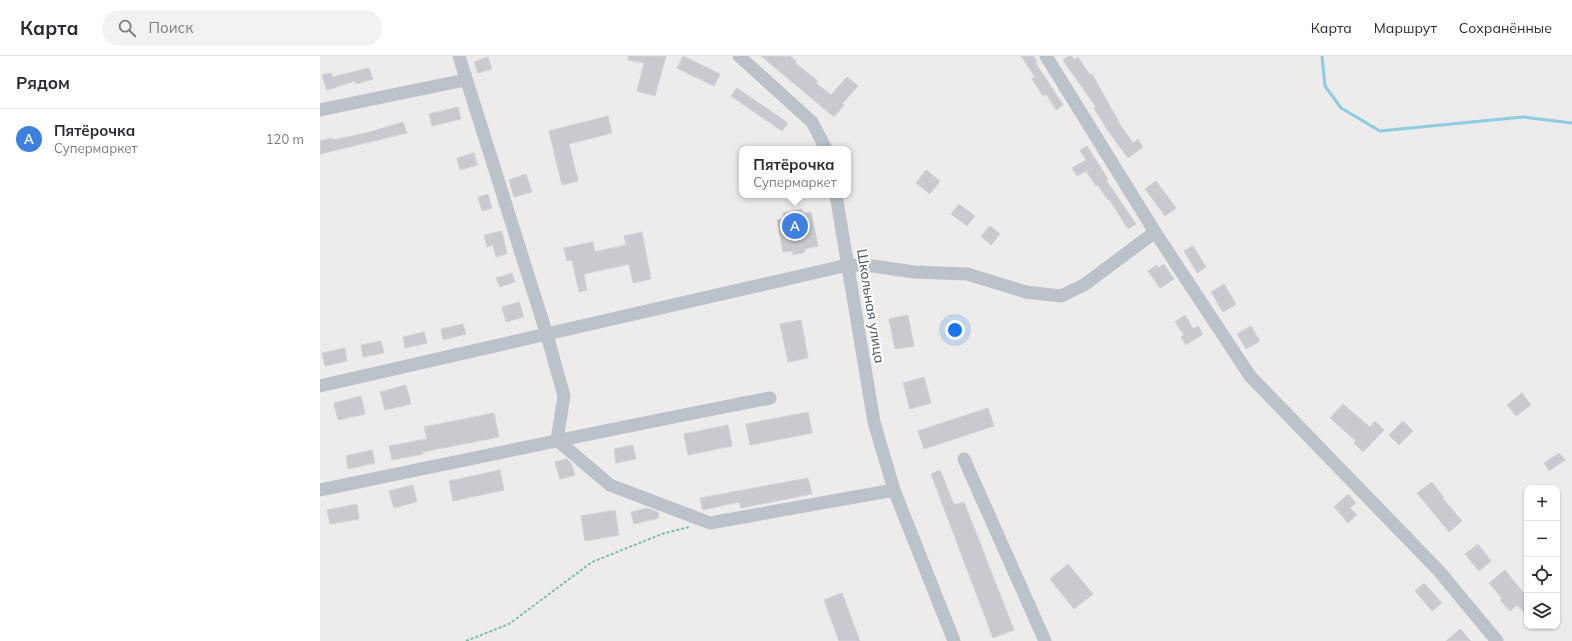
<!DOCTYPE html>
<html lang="ru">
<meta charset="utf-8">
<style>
body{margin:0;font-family:Mulish,sans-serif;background:#f2f2f3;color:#2b2b33}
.controls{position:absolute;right:12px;bottom:12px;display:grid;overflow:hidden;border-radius:8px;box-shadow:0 1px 3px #0004}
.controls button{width:36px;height:36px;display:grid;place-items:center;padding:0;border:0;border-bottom:1px solid #e1e1e2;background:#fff;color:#2b2b33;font:20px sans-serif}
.you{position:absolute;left:635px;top:274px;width:14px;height:14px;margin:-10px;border:3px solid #fff;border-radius:50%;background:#1a73e8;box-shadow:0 0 0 6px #1a73e833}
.badge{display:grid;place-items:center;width:26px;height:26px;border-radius:50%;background:#b45309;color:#fff;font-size:13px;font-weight:700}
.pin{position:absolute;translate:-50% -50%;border:2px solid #fff;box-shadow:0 1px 4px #0006}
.popup{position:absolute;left:419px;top:90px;width:112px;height:52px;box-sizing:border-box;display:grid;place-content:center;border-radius:8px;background:#fff;filter:drop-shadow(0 1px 3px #0005);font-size:13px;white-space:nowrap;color:#7c7c81}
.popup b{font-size:15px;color:#2b2b33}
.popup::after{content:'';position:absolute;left:50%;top:100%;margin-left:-8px;border:8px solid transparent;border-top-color:#fff}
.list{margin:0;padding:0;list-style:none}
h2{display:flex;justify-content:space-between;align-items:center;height:52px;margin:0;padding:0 16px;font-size:17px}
h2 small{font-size:13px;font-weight:400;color:#7c7c81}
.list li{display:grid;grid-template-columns:26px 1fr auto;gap:12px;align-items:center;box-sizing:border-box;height:60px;padding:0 16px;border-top:1px solid #e1e1e2}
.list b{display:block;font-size:15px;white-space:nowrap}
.list p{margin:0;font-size:13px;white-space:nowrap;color:#7c7c81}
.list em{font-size:13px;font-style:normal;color:#7c7c81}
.icon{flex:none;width:22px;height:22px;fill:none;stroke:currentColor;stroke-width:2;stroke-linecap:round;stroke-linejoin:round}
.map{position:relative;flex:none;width:1252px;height:585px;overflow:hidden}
header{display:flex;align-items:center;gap:24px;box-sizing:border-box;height:56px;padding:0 20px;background:#fff;border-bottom:1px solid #e1e1e2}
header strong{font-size:19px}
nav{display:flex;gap:22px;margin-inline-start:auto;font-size:14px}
.search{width:280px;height:36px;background:#f2f2f3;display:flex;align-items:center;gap:10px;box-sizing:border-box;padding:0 14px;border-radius:22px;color:#7c7c81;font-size:15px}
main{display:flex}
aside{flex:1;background:#fff}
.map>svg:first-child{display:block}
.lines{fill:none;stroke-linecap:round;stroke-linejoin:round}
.stream{stroke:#8ecde1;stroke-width:3}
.building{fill:#c9cad0;stroke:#d0d2d6}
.path{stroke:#79c2a0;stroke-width:2;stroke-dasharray:3 2;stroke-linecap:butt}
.minor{stroke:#bbc2c9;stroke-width:13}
.labels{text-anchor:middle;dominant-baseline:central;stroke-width:4;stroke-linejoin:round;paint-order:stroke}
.street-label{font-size:14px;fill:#464e56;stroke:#fff}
</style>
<header>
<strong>Карта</strong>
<div class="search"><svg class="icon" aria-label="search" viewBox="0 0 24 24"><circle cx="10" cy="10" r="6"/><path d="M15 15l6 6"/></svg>Поиск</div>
<nav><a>Карта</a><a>Маршрут</a><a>Сохранённые</a></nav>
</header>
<main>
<aside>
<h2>Рядом<small></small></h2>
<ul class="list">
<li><span class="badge" style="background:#3f7fe0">A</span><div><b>Пятёрочка</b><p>Супермаркет</p></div><em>120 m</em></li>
</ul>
</aside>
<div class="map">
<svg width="1252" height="585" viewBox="0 0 1252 585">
<rect width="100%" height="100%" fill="#eeebeb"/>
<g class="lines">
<path class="stream" d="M1002,0L1005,30L1021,52L1060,75L1203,61L1252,67"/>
</g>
<path class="building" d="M308,0H346L335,40L317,35L324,7L308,4Z
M363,0L400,18L394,30L357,12Z
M441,0H470L476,5L475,7L498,25L496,27L511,39L527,21L538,30L522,48L524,49L514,61Z
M701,0H713L717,5L715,6L743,49L736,54L726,38L723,40L712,23L715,21Z
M749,0H752L754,4L758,1L770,19L772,18L801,70L813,87L818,83L823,91L808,102L786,72L774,52L776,51L743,4Z
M168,1L172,13L158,17L154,6Z
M49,12L53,23L36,28L35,25L7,34L2,19L11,17L12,21Z
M417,32L468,67L462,75L411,40Z
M138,51L141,63L112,70L109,58Z
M288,60L292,77L249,88L258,125L242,129L229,75Z
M83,66L87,77L0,98V85L12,82L13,84L46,77Z
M767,90L788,123L786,124L816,168L808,173L789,143L788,144L778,129L776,130L766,115L757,120L752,112L766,104L760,94Z
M154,97L157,109L140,114L137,102Z
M606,114L620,125L610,138L596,127Z
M206,118L212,136L194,141L189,124Z
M836,125L856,152L845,160L825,133Z
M168,138L172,152L162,155L158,141Z
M639,148L655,160L647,170L631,158Z
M482,153L483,157L491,156L498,190L484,193L485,196L473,199V195L463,196L457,164L464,162L463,157Z
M670,170L680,178L671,189L661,180Z
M182,175L187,198L176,201L173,189L167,191L164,179Z
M322,176L331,223L313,227L309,208L264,218L267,234L259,236L252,204L247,205L244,192L273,186L275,196L306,189L304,180Z
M873,190L886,211L877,217L864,195Z
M844,208L854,223L840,232L828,215L837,209L838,212Z
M192,217L195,226L180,231L176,222Z
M904,228L916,248L903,256L891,236Z
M199,246L204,261L186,266L182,251Z
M588,259L594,290L575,293L569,263Z
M865,259L873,273L878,270L883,278L866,289L861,281L864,279L855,266Z
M481,264L488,302L468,306L460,268Z
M143,268L146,278L123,284L121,273Z
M931,270L940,285L926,293L917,278Z
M104,276L107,287L85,292L83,281Z
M61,285L64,297L43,301L41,289Z
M25,292L27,305L5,310L2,297Z
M604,321L611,347L590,353L583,327Z
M86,329L91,348L65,354L60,336Z
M1202,337L1211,349L1196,360L1187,349Z
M41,340L45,358L18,364L14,347Z
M1023,348L1050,371L1055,365L1064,374L1043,396L1034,387L1036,385L1010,362Z
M668,352L674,370L604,393L598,375Z
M488,356L492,377L430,389L426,368Z
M174,357L179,381L102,396L103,398L72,404L69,390L107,383L104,371Z
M1083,365L1093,375L1079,389L1069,379Z
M408,369L412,390L368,399L364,378Z
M313,389L316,403L296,407L294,393Z
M52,394L55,407L28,413L26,400Z
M1239,397L1245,404L1229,415L1224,407Z
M247,403L251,407L255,419L240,423L235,406Z
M180,414L184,434L133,445L129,425Z
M620,414L634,449L644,446L694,574L673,582L611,418Z
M488,422L492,438L421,452L419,446L383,454L380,442Z
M1112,426L1124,442L1123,443L1142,465L1129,476L1097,437Z
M93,429L97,446L74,452L69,435Z
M1028,438L1036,447L1030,452L1037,459L1028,467L1014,451Z
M37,448L39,463L10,468L7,454Z
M327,452L338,456L339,462L314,468L311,456Z
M295,454L299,479L265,485L261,460Z
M1158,488L1171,505L1159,515L1145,498Z
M748,508L773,538L754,553L730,523Z
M1185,514L1207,541V560L1197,549L1190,555L1180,544L1182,542L1169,527Z
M1104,527L1122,547L1112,555L1095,535Z
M522,537L540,585H519L504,544Z
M1140,573L1151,585H1126Z"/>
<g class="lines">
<path class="path" d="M146,585L189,568L272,506L342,478L369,471"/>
<path class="minor" d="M139,0L227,279L244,340L237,384L290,429L390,467L574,434
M419,0L492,66L506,93
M726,0L835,176L930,320L1119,515L1177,585
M0,54L145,24
M516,139L554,366L574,434L634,585
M0,330L528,209L553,210L594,216L647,218L706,236L741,240L764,229L835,176
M644,403L725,585
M0,434C150,403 300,371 450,342"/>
</g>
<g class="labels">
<g class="street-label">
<text transform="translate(551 250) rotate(81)">Школьная улица</text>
</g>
</g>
</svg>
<div class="controls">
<button>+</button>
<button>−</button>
<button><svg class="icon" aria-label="locate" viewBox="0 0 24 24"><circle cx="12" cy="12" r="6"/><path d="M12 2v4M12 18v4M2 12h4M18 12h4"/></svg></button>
<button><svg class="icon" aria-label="layers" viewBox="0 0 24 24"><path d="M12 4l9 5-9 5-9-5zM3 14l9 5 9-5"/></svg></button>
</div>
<div class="you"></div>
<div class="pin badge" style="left:475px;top:170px;background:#3f7fe0">A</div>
<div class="popup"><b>Пятёрочка</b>Супермаркет</div>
</div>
</main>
